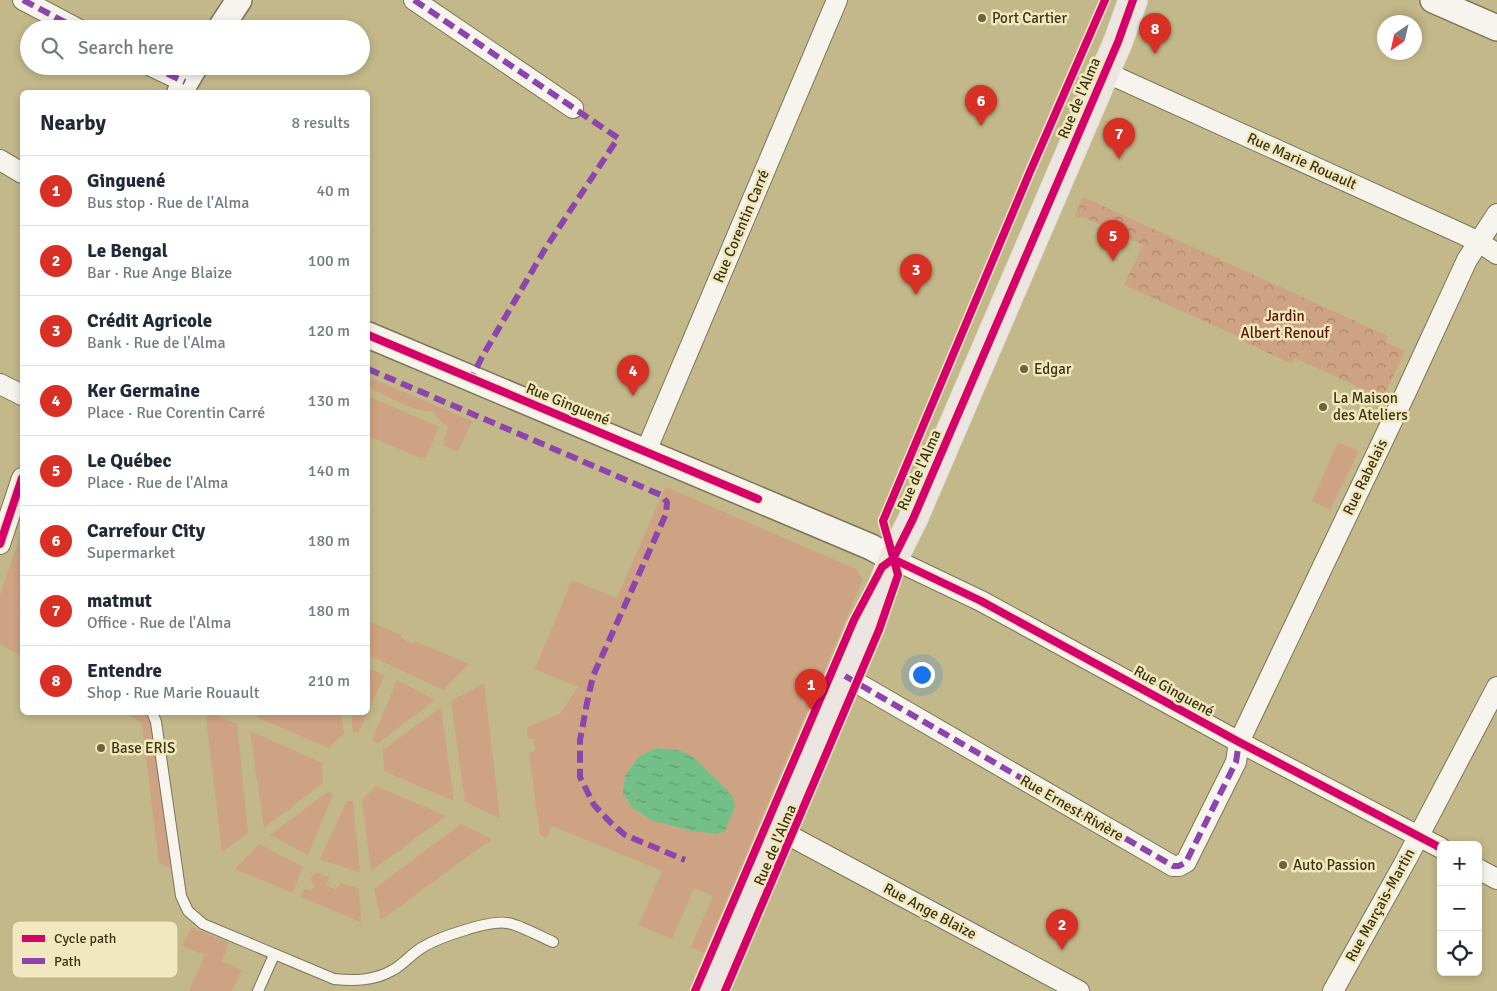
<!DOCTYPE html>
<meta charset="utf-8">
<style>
body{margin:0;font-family:Signika,sans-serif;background:#f2f2f3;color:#1f2937}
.controls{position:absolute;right:15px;bottom:15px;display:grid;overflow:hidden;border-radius:8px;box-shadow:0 2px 8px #0003}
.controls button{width:45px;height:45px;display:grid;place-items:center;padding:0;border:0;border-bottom:1px solid #e0e1e3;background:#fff;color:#1f2937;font:25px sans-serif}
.compass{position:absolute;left:1377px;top:15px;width:45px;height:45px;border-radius:50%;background:#fff;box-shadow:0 2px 8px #0003;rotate:214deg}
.you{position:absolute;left:921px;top:674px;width:18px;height:18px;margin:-12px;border:4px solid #fff;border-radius:50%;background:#1a73e8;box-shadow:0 0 0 8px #1a73e833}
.badge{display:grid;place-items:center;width:32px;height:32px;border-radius:50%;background:#d93025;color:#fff;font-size:16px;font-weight:700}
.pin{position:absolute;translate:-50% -41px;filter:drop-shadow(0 1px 2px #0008)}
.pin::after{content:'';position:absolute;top:26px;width:18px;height:15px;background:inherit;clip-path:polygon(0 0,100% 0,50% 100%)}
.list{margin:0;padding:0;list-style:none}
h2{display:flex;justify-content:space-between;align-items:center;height:65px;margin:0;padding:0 20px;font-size:21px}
h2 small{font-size:16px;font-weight:400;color:#747a83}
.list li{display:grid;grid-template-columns:32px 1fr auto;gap:15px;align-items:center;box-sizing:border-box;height:70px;padding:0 20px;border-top:1px solid #e0e1e3}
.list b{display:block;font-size:19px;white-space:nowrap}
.list p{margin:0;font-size:16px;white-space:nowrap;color:#747a83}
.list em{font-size:16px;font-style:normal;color:#747a83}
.icon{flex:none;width:28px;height:28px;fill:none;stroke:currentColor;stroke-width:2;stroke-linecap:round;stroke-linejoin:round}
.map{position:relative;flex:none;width:1497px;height:991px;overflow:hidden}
.search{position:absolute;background:#fff;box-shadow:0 2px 8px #0003;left:20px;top:20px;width:350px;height:55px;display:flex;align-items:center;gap:12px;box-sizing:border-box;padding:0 18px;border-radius:28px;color:#747a83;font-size:19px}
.panel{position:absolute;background:#fff;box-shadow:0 2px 8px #0003;left:20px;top:90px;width:350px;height:625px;border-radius:8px}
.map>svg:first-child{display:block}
.grass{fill:#cea383;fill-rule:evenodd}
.park{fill:url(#park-crowns)}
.water{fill:url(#water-ripples)}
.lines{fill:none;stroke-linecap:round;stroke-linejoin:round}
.service-casing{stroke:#7c7558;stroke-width:12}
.minor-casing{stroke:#7c7558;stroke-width:22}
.tertiary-casing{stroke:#7c7558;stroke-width:28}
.primary-casing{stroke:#e4dfca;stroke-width:30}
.service{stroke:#f6f4ed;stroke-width:10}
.minor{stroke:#f6f4ed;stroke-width:20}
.tertiary{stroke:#f6f4ed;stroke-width:25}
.primary{stroke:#ece6e2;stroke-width:28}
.quiet{stroke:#8e44ad;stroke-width:6;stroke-dasharray:12 6;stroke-linecap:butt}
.cycleway-casing{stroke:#f1e8bf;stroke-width:11}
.cycleway{stroke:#d6006c;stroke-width:8}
.poi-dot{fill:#6c643c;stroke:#f1e8bf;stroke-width:2}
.labels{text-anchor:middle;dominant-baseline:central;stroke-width:5;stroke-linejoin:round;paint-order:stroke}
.poi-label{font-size:15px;fill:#3e3612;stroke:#f1e8bf;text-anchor:start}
.street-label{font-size:15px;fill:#3e3612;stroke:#f1e8bf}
.park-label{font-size:15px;fill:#561702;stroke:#f1e8bf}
.key{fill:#f1e8bf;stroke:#bbb38b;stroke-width:1}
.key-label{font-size:14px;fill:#3e3612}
</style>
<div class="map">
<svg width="1497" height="991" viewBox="0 0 1497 991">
<defs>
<pattern id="park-crowns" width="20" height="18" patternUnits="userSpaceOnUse" patternTransform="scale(1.25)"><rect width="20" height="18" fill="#cea383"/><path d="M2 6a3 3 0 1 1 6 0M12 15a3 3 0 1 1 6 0" fill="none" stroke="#a9866a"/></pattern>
<pattern id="water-ripples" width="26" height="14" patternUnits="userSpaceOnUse" patternTransform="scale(1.25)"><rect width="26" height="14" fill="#74bf88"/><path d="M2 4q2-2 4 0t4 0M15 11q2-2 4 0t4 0" fill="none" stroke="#619c6e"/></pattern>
</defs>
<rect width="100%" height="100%" fill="#c2b889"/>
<path class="grass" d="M368,377L472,421L458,452L444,446V440L449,427L437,418L434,411C412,413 387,395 368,387Z
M368,396L439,427L426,457L421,458L368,436Z
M1338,442L1359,451L1330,510L1312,501Z
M666,487L858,570L859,575L863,579L704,953L691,947L713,896L694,888L672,939L639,925L662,871L552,826L546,838L540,835L529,753L533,752L535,749L533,739H528L527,727L560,714L578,687L535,669L572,580L617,598L659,501ZM656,748L678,750L717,834C689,830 619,823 624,784C625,775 631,763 639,757C643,753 650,751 656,748Z
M22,531V657L0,644V595Z
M368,621L401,635V638L413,644L415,641L469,664L444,690L368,655Z
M368,668L385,675L358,733L353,732L351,713L368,712Z
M397,680L435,700L378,743L372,740Z
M484,683L500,818L465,802L451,701Z
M441,707L454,801L384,771L383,750Z
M263,712L341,713L344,734L329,748L257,717Z
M124,713H147L151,721L157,755L173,869L159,863L142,723Z
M208,713H211L237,724L248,833L222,852L206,718Z
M250,731L322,763L323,783L264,828Z
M376,786L446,816L371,871L362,800Z
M329,791L333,795L308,855L270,835Z
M347,801H353L360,873L320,859Z
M461,824L492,839L381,920L374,889Z
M259,844L303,867L293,893L235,869Z
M315,872L329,877L326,885L336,890L340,883L359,889L361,922L301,897L302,892L305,889L311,891L315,886L310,879Z
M191,927L229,943L222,961L242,970L232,991H189L205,955L182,946Z"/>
<path class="park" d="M1083,197L1388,336L1386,342L1405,351L1383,398L1295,358L1292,364L1245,342L1246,340L1124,285L1143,245L1081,216L1080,218L1075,216Z"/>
<path class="water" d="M656,748L678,750L692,756L732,795L735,806L725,831L717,834L692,831L653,821L632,808L623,793L625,776L638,757Z"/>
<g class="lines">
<defs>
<path id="service" d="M152,712L156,722L181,896L188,911L203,924L334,979C354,981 374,981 393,970C404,964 412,953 423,947C439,937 490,920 507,923C518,924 541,937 553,942
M258,991L274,955"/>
<path id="minor" d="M23,0L78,29
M414,0L573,108
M151,66L185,82
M1105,72L1460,233L1479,242L1497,254
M0,160L22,173
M0,384L22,395
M646,451L837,0
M0,544L22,478
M893,559L981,601L1239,742L1441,848
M845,676L1173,866H1179L1186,862L1236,762L1239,742L1407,390L1467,260L1497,214
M781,831L1079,991
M1478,869L1497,879
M1333,991L1406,860L1497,687"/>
<path id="tertiary" d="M1433,0L1497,28
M220,29L239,0
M180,92L195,66
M368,335L871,547L893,559"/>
<path id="primary" d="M713,991L781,831L845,676L861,642L893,559L913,519L1118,42L1133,0"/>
</defs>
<use href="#service" class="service-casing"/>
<use href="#minor" class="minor-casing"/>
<use href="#tertiary" class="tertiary-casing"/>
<use href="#primary" class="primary-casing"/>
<use href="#service" class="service"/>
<use href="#minor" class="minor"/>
<use href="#tertiary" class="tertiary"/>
<use href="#primary" class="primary"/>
<path class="quiet" d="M23,0L78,29
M414,0L618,138L545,249L482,357L471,379
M151,66L185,82
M368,369L661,495L667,502L666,514L593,676L587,703L580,740V777L594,805L610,822L625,835L685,860
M845,676L1173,866H1179L1186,862L1236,762L1239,742"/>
<defs>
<path id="cycleway" d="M368,335L758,499
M0,544L22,478
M893,559L981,601L1239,742L1441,848
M695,991L854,620L882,567L893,559L913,519L1118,42L1133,0
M725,991L879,630L898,575L883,521L1029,174L1105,0"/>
</defs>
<use href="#cycleway" class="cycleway-casing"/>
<use href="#cycleway" class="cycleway"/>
</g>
<g class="poi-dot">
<circle cx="982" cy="18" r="5"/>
<circle cx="1024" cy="369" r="5"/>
<circle cx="1323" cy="407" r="5"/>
<circle cx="101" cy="748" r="5"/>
<circle cx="1283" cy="865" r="5"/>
</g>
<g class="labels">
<g class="poi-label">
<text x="992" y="18">Port Cartier</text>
<text x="1034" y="369">Edgar</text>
<text x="1333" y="398">La Maison<tspan x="1333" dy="17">des Ateliers</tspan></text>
<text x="111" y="748">Base ERIS</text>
<text x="1293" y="865">Auto Passion</text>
</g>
<g class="street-label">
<text transform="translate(1079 98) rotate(-67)">Rue de l'Alma</text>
<text transform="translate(1302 161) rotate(24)">Rue Marie Rouault</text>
<text transform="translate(741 226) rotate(-67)">Rue Corentin Carré</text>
<text transform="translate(568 404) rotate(22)">Rue Ginguené</text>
<text transform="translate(919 470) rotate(-66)">Rue de l'Alma</text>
<text transform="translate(1365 477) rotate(-64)">Rue Rabelais</text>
<text transform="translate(1174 691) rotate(29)">Rue Ginguené</text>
<text transform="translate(1072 808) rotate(30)">Rue Ernest Rivière</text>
<text transform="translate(775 845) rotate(-67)">Rue de l'Alma</text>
<text transform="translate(1380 905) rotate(-61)">Rue Marçais-Martin</text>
<text transform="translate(930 911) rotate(28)">Rue Ange Blaize</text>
</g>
<g class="park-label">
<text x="1285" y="316">Jardin<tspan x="1285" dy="17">Albert Renouf</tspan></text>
</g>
</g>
<rect x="12" y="921" width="166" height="57" rx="8" class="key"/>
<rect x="22" y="935" width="23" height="7" fill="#d6006c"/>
<rect x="22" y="958" width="23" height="6" fill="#8e44ad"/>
<g class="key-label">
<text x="54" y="943">Cycle path</text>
<text x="54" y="966">Path</text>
</g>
</svg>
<div class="controls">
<button>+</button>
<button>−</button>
<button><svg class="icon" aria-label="locate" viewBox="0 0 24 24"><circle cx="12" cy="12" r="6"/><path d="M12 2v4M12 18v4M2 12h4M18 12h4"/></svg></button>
</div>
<svg class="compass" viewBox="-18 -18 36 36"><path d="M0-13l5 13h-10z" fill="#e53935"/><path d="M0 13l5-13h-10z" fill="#747a83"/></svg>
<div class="you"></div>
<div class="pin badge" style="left:811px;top:710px">1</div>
<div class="pin badge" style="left:1062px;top:950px">2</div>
<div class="pin badge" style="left:916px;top:295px">3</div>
<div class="pin badge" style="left:633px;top:396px">4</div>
<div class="pin badge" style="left:1113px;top:261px">5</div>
<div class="pin badge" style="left:981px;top:126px">6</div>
<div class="pin badge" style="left:1119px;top:159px">7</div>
<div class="pin badge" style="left:1155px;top:54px">8</div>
<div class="search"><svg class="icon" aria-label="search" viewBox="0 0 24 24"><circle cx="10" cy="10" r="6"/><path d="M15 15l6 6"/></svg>Search here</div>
<section class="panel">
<h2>Nearby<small>8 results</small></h2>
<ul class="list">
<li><span class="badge">1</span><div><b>Ginguené</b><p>Bus stop · Rue de l'Alma</p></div><em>40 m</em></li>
<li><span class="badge">2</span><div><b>Le Bengal</b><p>Bar · Rue Ange Blaize</p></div><em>100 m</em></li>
<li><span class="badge">3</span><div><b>Crédit Agricole</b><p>Bank · Rue de l'Alma</p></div><em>120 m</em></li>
<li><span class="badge">4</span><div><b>Ker Germaine</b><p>Place · Rue Corentin Carré</p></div><em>130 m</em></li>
<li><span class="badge">5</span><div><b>Le Québec</b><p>Place · Rue de l'Alma</p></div><em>140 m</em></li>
<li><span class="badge">6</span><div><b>Carrefour City</b><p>Supermarket</p></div><em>180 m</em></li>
<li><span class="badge">7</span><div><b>matmut</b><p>Office · Rue de l'Alma</p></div><em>180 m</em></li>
<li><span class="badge">8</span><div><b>Entendre</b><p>Shop · Rue Marie Rouault</p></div><em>210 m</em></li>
</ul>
</section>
</div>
